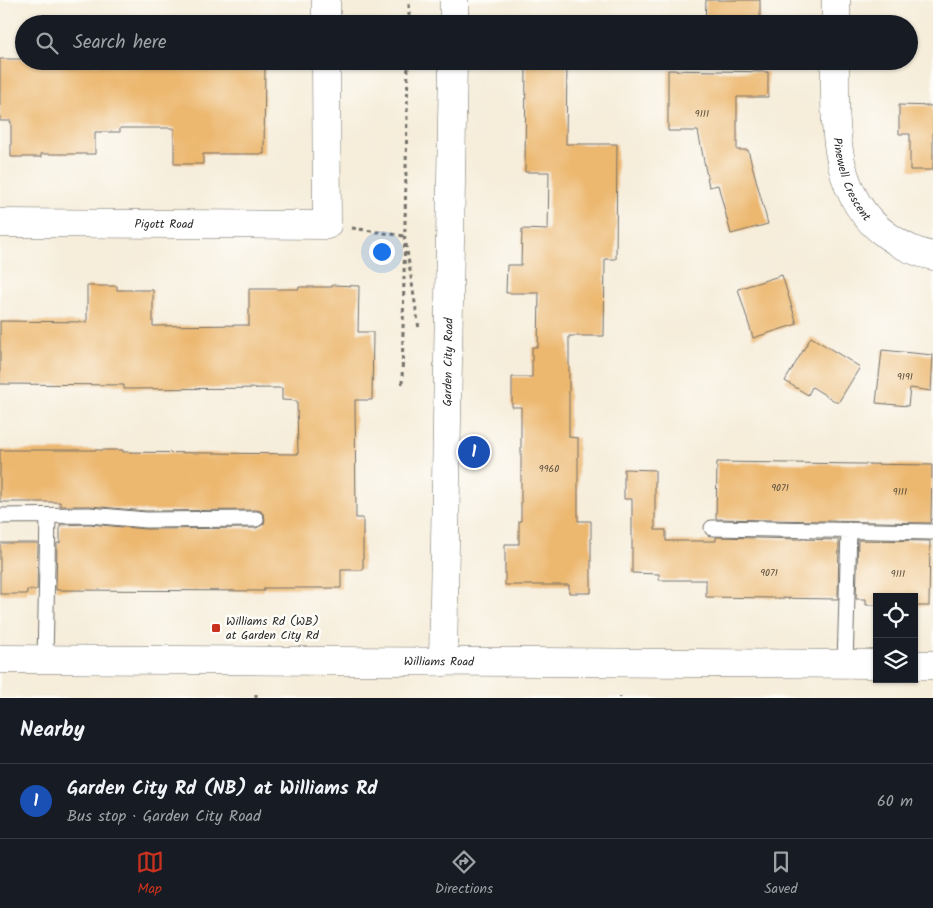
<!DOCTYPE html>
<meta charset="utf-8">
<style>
body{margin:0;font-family:Kalam,sans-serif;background:#242831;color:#f1f3f6}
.controls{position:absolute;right:15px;bottom:15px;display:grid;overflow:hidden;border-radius:0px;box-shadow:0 1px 4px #0004}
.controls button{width:45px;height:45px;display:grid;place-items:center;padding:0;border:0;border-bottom:1px solid #363941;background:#171b24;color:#f1f3f6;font:25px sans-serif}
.you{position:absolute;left:381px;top:251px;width:18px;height:18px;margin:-12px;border:4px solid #fff;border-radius:50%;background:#1a73e8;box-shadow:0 0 0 8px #1a73e833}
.badge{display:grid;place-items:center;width:32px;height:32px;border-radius:50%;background:#c8321e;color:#fff;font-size:16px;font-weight:700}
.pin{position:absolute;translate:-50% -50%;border:2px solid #fff;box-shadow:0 1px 5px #0006}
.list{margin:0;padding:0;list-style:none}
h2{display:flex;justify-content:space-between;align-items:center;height:65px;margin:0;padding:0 20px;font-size:21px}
h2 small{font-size:16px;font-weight:400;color:#9ea1a6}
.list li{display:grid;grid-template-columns:32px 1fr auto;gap:15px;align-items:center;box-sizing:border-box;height:75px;padding:0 20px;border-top:1px solid #363941}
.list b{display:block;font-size:19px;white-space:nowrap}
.list p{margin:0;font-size:16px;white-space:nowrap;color:#9ea1a6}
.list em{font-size:16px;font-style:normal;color:#9ea1a6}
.icon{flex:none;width:28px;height:28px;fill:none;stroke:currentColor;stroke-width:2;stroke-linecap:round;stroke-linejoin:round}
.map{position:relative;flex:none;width:933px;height:698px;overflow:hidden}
.search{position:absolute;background:#171b24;box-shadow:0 1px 4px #0004;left:15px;right:15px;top:15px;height:55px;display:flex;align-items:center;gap:12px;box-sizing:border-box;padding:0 18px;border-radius:28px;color:#9ea1a6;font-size:19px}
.sheet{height:140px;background:#171b24}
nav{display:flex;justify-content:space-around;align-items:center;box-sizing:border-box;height:70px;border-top:1px solid #363941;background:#171b24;font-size:14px;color:#9ea1a6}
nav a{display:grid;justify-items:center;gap:2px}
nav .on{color:#c8321e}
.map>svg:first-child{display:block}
.building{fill:#ecb76e}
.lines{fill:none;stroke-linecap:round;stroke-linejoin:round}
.service-casing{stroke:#726f68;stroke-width:17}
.minor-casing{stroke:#726f68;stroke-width:29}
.tertiary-casing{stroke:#726f68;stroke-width:29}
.path{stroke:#726f68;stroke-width:3;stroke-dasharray:4 4;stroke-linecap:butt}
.service{stroke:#fff;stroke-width:15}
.minor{stroke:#fff;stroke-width:28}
.tertiary{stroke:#fff;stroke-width:28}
.poi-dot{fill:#c8321e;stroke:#fdfcf7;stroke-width:2}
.labels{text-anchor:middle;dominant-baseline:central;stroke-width:5;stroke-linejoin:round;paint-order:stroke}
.number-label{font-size:10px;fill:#5b4e3c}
.street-label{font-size:12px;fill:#2b2b2b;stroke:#fdfcf7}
.poi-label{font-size:12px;fill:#2b2b2b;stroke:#fdfcf7;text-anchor:start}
</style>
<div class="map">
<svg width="933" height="698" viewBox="0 0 933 698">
<rect width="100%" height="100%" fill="#fdfcf7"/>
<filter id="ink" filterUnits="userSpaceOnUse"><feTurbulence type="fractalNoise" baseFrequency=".02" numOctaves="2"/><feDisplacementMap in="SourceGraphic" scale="10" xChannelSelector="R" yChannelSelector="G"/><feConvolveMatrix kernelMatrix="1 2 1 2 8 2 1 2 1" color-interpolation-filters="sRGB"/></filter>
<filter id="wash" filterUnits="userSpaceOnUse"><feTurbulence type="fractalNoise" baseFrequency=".0096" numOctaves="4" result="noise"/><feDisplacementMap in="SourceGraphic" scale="20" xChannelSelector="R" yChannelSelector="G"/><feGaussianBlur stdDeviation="1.12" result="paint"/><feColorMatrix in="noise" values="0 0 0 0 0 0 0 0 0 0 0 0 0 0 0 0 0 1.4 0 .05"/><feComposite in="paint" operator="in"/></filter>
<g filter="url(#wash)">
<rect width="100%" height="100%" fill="#f6edda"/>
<g id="blocks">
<path class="building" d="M706,0H760V24H705Z
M0,59H24V61H41V65L225,64V62H265L264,154H203V164H174V128H120V132H95V154H41V157H11V121H0Z
M526,61H567L566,144H617L616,259H605L604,336H569V437L578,438V521H591V593H569V585H505V544H519V521H521V407H512V377H532V347H538L539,293H506L507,265H521L522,229L548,230L549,172H525Z
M668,70L768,72V97H737V150H748L768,224L731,234L718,185L709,187L698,131H668Z
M899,105L933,106V170H910V134H899Z
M782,275L797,324L753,338L738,289Z
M332,285L359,286L358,332H373L372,400H355L356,518H363V570H341V588H264V591L56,590L57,543H60V525L89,524L146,529L256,528L264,524L265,519L264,515L261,511L256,510L146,511L90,506H60V502H0V450H123V452L298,454L297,401L282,400V388L124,389V385L0,384V321L87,322V286H117V290H153V326L249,325V289H299V287H332Z
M811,337L860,367L838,403L812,387L808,395L785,381Z
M882,350L933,355L931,391L910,388L908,406L876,403Z
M717,462L932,465L931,520L930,523L716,519Z
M624,469L655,470V530H666V541H716V537L839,540L838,599L706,597V580H659V574L632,573V499H624Z
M858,540L930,541L929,606H914V597H877V605H866V599H856Z
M0,543H38L37,590H27V594H0Z"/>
</g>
</g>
<g filter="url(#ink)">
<use href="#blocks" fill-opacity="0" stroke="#726f68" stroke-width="1"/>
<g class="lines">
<defs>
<path id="service" d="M0,516L89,515L146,520L256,519
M712,528L933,532
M45,660L48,516
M845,663L849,530"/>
<g id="minor">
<path d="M326,0V24"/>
<path d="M836,24V0"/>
<path id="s1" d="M835,61C835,123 831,197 888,236C902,246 916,253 933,256"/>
<path id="s2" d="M0,223L327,225L326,61"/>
</g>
<g id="tertiary">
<path d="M454,24V0"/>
<path id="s3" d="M0,659L877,664"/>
<path id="s4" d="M443,662L453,61"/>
<path d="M914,665H933"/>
</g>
</defs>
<use href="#service" class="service-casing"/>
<use href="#minor" class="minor-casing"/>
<use href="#tertiary" class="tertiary-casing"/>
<path class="path" d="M409,24V0
M352,228L404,236
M406,244L419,329
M402,384L408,61
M620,697V698
M256,698V694"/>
<use href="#service" class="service"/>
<use href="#minor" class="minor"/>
<use href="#tertiary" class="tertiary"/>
</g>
</g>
<rect class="poi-dot" x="211" y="623" width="10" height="10" rx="2.5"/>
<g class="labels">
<g class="number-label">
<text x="702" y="114">9111</text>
<text x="905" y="377">9191</text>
<text x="549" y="469">9960</text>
<text x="780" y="488">9071</text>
<text x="900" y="492">9111</text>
<text x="769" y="573">9071</text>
<text x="898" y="574">9111</text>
</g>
<g class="street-label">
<text stroke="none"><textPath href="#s1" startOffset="121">Pinewell Crescent</textPath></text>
<text stroke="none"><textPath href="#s2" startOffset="164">Pigott Road</textPath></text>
<text stroke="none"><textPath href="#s4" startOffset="300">Garden City Road</textPath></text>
<text stroke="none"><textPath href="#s3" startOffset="439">Williams Road</textPath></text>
</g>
<g class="poi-label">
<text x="226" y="621">Williams Rd (WB)<tspan x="226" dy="14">at Garden City Rd</tspan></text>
</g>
</g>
</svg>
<div class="controls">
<button><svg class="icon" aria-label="locate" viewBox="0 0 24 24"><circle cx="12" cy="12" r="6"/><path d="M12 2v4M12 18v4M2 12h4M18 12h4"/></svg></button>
<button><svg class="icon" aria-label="layers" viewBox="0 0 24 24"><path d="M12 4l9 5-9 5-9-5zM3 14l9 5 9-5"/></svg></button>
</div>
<div class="you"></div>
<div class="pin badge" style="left:474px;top:452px;background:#1a4fb4">1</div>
<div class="search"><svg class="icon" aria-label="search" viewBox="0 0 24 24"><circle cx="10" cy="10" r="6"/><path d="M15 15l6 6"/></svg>Search here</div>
</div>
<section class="sheet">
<h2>Nearby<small></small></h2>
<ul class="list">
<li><span class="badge" style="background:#1a4fb4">1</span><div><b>Garden City Rd (NB) at Williams Rd</b><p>Bus stop · Garden City Road</p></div><em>60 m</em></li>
</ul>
</section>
<nav>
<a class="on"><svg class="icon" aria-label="map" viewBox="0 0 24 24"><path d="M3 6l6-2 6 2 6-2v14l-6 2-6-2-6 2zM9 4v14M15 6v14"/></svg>Map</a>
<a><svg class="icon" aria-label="directions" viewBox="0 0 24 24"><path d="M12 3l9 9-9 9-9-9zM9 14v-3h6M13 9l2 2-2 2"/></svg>Directions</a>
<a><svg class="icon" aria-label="saved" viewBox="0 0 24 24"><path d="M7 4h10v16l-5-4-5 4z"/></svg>Saved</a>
</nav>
